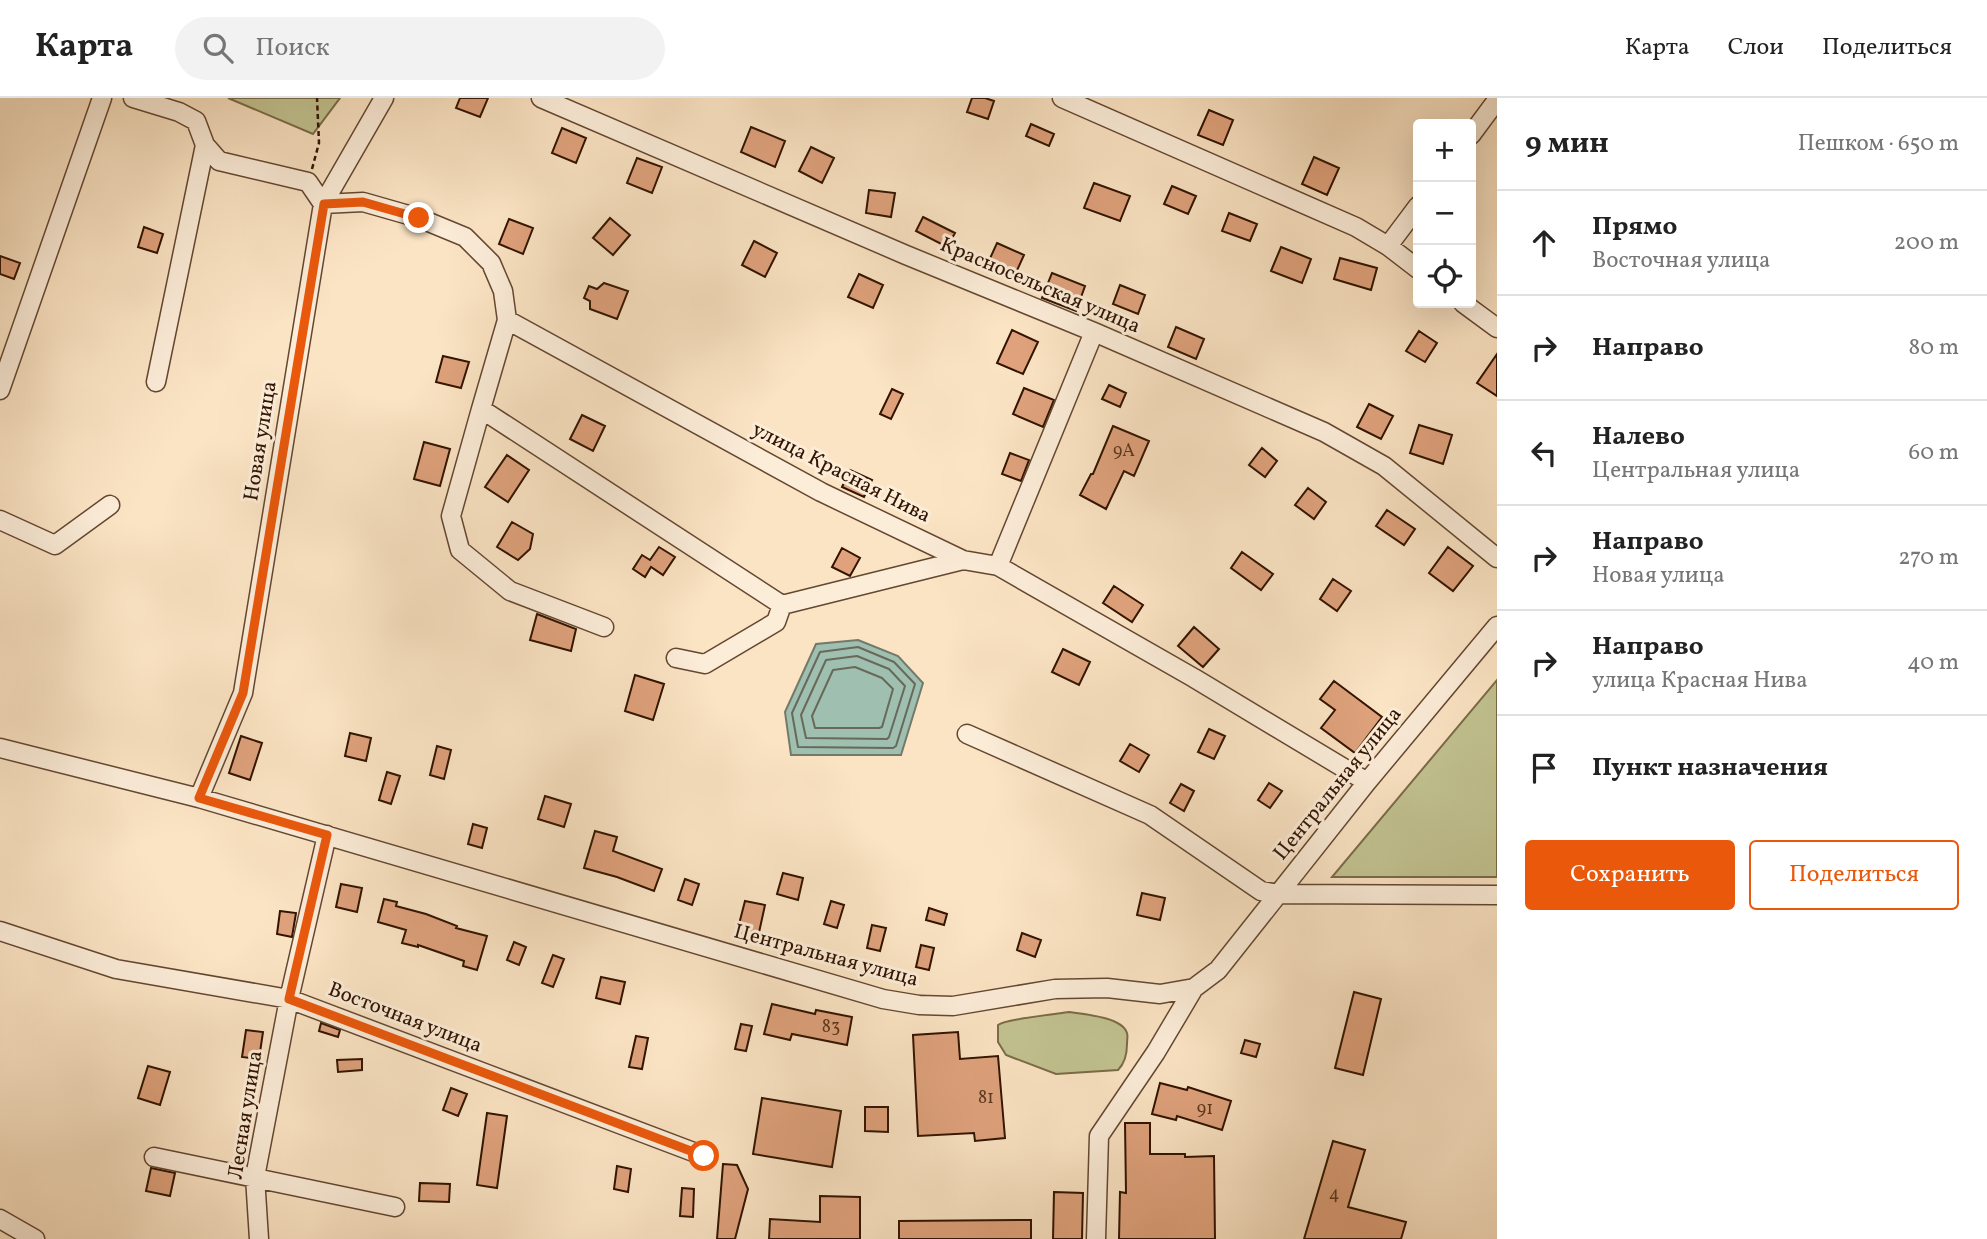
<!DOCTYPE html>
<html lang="ru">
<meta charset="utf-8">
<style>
body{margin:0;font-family:Vollkorn,serif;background:#f2f2f2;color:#222}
.controls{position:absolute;right:21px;top:21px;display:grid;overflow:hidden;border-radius:7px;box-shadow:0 7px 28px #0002}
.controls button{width:63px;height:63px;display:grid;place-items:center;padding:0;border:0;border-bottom:2px solid #e0e0e0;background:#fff;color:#222;font:35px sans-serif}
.stop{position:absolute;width:21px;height:21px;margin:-16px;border:5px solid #ea580c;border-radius:50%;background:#fff}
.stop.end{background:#ea580c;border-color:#fff;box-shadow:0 2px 7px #0008}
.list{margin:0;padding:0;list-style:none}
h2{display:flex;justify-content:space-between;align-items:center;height:91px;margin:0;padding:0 28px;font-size:30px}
h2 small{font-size:23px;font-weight:400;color:#767676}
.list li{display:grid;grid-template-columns:46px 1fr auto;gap:21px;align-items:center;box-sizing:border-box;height:105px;padding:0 28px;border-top:2px solid #e0e0e0}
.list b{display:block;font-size:26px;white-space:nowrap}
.list p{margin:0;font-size:23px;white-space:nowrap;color:#767676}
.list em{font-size:23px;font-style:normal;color:#767676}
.actions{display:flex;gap:14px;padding:21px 28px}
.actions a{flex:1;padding:16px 0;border:2px solid #ea580c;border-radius:7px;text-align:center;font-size:24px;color:#ea580c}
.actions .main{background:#ea580c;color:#fff}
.icon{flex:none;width:38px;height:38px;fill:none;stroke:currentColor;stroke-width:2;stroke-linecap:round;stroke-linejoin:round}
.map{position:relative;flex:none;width:1497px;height:1141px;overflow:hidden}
header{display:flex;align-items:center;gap:42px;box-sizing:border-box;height:98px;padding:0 35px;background:#fff;border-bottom:2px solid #e0e0e0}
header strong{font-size:33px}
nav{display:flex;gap:38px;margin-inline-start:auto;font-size:24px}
.search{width:490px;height:63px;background:#f2f2f2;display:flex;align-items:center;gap:18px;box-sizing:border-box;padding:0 24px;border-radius:38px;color:#767676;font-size:26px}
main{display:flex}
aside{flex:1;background:#fff}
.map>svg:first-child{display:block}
.green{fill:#c2c391;stroke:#7a6b48;stroke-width:2}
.water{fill:#9fbfb1;stroke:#737a6a;stroke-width:2}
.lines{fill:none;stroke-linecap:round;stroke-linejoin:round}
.shore{stroke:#686958;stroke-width:2}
.building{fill:#dfa27c;stroke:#311300;stroke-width:2}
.minor-casing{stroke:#644731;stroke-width:21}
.path{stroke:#311300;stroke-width:2.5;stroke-dasharray:5 3.5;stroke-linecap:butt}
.minor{stroke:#fcedd9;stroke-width:18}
.route{stroke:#ea580c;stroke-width:9}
.labels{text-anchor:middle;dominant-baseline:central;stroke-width:6;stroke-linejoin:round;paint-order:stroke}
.number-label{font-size:18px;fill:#5c371f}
.street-label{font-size:21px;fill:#311300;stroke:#fcedd9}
</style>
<header>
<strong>Карта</strong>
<div class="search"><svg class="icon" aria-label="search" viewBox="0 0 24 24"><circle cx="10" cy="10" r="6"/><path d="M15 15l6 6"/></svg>Поиск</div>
<nav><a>Карта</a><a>Слои</a><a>Поделиться</a></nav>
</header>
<main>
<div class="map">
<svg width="1497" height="1141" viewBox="0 0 1497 1141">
<rect width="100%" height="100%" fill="#fbe4c4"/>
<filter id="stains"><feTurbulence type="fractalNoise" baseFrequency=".00286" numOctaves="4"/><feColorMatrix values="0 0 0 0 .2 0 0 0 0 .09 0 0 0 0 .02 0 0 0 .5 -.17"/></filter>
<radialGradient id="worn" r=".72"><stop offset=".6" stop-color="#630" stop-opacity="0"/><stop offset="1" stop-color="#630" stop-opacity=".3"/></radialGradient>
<path class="green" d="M228,0H340L313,36Z
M1497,582V779H1332Z
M1069,914C1083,916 1122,919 1127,935C1128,938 1127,942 1127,946C1127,956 1125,965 1118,972L1056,976L1006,957L998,944V927C1006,921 1055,916 1069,914Z"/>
<path class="water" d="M858,542L898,558L923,585L901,657H791L785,614L816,546Z"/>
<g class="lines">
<path class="shore" d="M858,549L894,564L915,586L896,648L893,650L798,649L792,615L820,554Z
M857,558L889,571L905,588L889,639L887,641L806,640L801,617L826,562Z
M855,569L882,580L893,591L882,629L879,630H815L812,618L833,572Z"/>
</g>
<path class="building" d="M460,0H488L480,19L456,10Z
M972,0H985L994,3L988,21L967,14Z
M1209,12L1233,22L1223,47L1198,37Z
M1031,26L1054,36L1049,48L1026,38Z
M751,29L785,43L775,69L741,54Z
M562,30L586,40L576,65L552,55Z
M811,49L834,60L822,85L799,73Z
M1314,59L1339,70L1327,97L1302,86Z
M637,60L662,69L652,95L627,85Z
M1094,85L1130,98L1120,123L1084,110Z
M1172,88L1196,98L1188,116L1164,106Z
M869,92L895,95L891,119L866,115Z
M1229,115L1257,126L1250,143L1222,133Z
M923,119L955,135L947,149L916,133Z
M610,120L630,137L613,157L593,140Z
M509,121L533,130L523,156L499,146Z
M144,129L163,136L157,155L138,149Z
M754,143L777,155L765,179L742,167Z
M997,145L1024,157L1014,179L987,167Z
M1281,149L1311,161L1302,185L1271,173Z
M0,158L20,165L14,181L0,176Z
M1340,160L1377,170L1371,192L1334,181Z
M1052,175L1085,188L1076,213L1042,200Z
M859,176L883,187L873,210L848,199Z
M604,185L628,193L617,221L590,211V203L584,200L589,188L597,191Z
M1120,187L1145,197L1138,216L1113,206Z
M1176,229L1204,241L1196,261L1168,249Z
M1012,232L1038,244L1023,276L997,265Z
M1419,233L1437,245L1425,264L1406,253Z
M1497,256V298L1477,285Z
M443,258L469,264L461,290L436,284Z
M1109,287L1126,295L1120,309L1102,301Z
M1024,290L1054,302L1043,329L1013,316Z
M892,291L903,296L891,321L880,316Z
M1369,306L1393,318L1381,341L1357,329Z
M582,317L605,328L593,353L570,341Z
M1419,327L1452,337L1443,366L1410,355Z
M1113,328L1149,343L1134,378L1124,373L1106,411L1080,397L1091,376H1093Z
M424,344L450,351L440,388L414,381Z
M1262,350L1277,363L1265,379L1249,367Z
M1010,355L1029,362L1021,383L1002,376Z
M507,357L529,372L508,404L485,389Z
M850,372L872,382L864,399L842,389Z
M1308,390L1326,404L1314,421L1295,407Z
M1387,412L1415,431L1404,447L1376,428Z
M512,424L533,436L530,451L518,462L497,449Z
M659,449L675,459L663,477L651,469L645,479L633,471L642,457L650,462Z
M1448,449L1473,468L1453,493L1429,475Z
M842,450L860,460L850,478L832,469Z
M1242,454L1273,476L1261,492L1231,470Z
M1333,481L1351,493L1337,513L1320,501Z
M1114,488L1143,507L1132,524L1103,505Z
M537,516L576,531L571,553L530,542Z
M1194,529L1219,551L1203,569L1178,548Z
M1063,551L1090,564L1079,587L1052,574Z
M635,577L664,586L653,622L625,613Z
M1334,583L1382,619L1355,655L1321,630L1335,612L1320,601Z
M1209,631L1225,638L1214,661L1198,654Z
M350,635L371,640L366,663L345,658Z
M241,638L262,645L250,682L229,675Z
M1130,646L1149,657L1139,674L1120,663Z
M437,648L451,652L444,681L430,677Z
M387,674L400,678L391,706L379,702Z
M1269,685L1282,693L1270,710L1258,702Z
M1181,686L1194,693L1184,713L1170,705Z
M545,698L571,706L564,729L538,721Z
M473,726L487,730L482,750L468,746Z
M595,733L617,739L613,753L662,771L654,793L617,779L584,770Z
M783,775L803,780L798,802L777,796Z
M685,781L699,786L692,807L678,802Z
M341,786L362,790L357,814L336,809Z
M1142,795L1165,800L1160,822L1137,817Z
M384,801L397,804L396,808L426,816L457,828L456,830L487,838L477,872L463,868L464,863L418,847V849L402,845L406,832L378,824Z
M745,803L765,807L758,839L737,834Z
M831,803L844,807L837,830L824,826Z
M929,810L947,816L944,827L926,822Z
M280,813L296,815L292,839L277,836Z
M872,827L886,830L880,853L867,850Z
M1022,835L1041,842L1035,859L1017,852Z
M514,844L526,849L519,867L507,862Z
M921,847L934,850L929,872L916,869Z
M553,857L564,861L553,889L542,885Z
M601,879L625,884L620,906L596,900Z
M1354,894L1381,901L1363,977L1335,970Z
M772,906L815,916L816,912L852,919L847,947L792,936L790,942L764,936Z
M321,925L340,932L338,939L319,933Z
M741,926L752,928L746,953L735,951Z
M246,932L263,934L259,961L242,959Z
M958,934L960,961L998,958L1005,1040L975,1043L974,1035L918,1038L913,937Z
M636,938L648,940L642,971L629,969Z
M1245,942L1260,946L1256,959L1241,955Z
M362,961V972L338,974L337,962Z
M148,968L170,974L160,1007L138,1000Z
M1160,985L1187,992L1188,989L1231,1003L1222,1032L1177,1018L1176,1022L1152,1016Z
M451,990L467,996L458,1018L443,1012Z
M762,1000L841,1013L832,1069L753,1056Z
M865,1009H888V1034L865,1033Z
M487,1015L507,1018L497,1090L477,1087Z
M1125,1025H1150V1056H1185V1059L1214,1058L1215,1141H1119L1120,1094L1126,1095Z
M1333,1043L1365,1052L1348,1109L1406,1124L1401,1141H1304Z
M723,1066L737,1067L748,1091L735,1141H717Z
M617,1068L631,1071L628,1094L614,1091Z
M151,1070L175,1075L170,1098L146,1093Z
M420,1085L450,1086L449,1104L419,1103Z
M682,1090L694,1091L693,1119L680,1118Z
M1054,1094L1083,1095L1082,1141H1053Z
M820,1098L860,1099V1141H769L770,1121L820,1124Z
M1031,1122V1141H899V1123Z"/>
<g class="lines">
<defs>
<path id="minor" d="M133,0L179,14L196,23L205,47
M541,0L906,157L1094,234L1324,334L1384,368L1497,460
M1062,0L1356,129L1388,148L1418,171
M1471,37L1497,2
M1388,148L1418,108
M1463,205L1497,230
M507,222L481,311L782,507
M156,284L205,47L219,63L308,84L323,106L363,104L419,120L465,139L491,165L503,193L507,222L821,394L963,462L998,468L1194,580L1367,684
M0,292L102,0
M481,311L451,418L460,452L510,493L604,529
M0,422L55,447L110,407
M998,468L1094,234
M676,560L705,566L776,524L782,507L963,462
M967,636L1150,717L1261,793L1279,796L1497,797
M0,650L199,700L883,901L919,907L953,908L1055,891L1107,890L1160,896L1194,890L1218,872L1367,684L1497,528
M199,700L243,595L323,106L384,0
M0,833L116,871L289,901L704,1058
M154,1059L395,1109
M0,1121L35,1141
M259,1141L255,1079L289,901L327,737
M1096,1141L1099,1038L1156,954L1194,890"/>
</defs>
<use href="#minor" class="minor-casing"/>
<path class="path" d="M312,71L319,45L317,0"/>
<use href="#minor" class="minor"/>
</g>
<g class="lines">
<path class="route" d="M419,120L363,104L324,106L243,595L199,700L327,737L289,901L704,1058"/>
</g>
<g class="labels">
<g class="number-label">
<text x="1124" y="353">9А</text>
<text x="831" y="929">83</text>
<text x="986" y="1000">81</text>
<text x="1205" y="1011">91</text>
<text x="1334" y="1096">4</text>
</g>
<g class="street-label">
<text transform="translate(1040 188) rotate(23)">Красносельская улица</text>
<text transform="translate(261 343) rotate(-81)">Новая улица</text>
<text transform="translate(841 375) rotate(27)">улица Красная Нива</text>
<text transform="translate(1338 686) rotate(-51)">Центральная улица</text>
<text transform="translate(826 858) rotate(15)">Центральная улица</text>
<text transform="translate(405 920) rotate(21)">Восточная улица</text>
<text transform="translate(246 1017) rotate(-81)">Лесная улица</text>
</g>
</g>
<rect width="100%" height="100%" filter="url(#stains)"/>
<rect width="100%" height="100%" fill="url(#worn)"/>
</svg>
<div class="controls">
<button>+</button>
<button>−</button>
<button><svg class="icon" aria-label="locate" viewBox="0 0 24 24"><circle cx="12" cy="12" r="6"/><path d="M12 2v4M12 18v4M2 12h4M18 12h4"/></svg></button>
</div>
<div class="stop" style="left:704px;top:1058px"></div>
<div class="stop end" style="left:419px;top:120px"></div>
</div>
<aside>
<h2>9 мин<small>Пешком · 650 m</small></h2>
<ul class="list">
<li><svg class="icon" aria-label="ahead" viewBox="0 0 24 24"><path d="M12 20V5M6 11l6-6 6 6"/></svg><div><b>Прямо</b><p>Восточная улица</p></div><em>200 m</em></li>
<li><svg class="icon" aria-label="right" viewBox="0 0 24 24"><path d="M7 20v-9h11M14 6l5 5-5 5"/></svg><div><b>Направо</b></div><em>80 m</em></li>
<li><svg class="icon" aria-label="left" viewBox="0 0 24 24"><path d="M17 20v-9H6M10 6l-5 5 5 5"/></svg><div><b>Налево</b><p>Центральная улица</p></div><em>60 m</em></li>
<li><svg class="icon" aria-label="right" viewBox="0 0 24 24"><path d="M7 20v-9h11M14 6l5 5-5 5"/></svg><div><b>Направо</b><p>Новая улица</p></div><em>270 m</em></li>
<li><svg class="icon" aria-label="right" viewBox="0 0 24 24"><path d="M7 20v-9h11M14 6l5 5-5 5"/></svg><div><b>Направо</b><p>улица Красная Нива</p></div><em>40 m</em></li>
<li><svg class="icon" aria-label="arrive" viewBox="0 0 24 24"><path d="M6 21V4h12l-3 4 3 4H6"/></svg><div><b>Пункт назначения</b></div></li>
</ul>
<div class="actions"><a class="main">Сохранить</a><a>Поделиться</a></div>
</aside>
</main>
